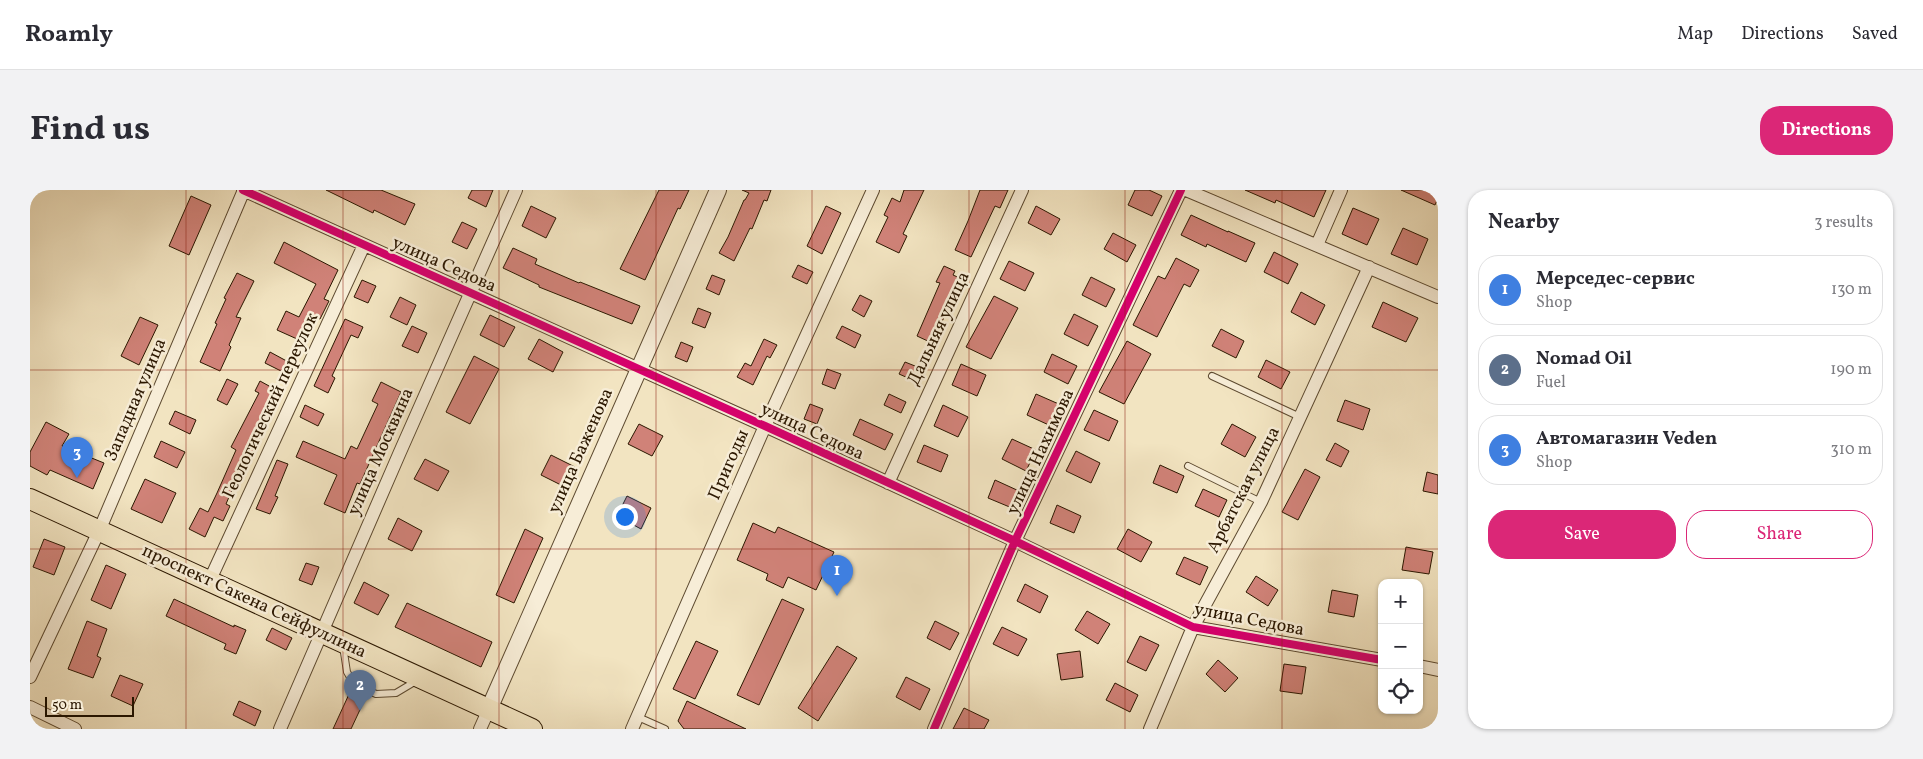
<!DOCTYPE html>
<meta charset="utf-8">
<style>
body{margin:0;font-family:Vollkorn,serif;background:#f2f2f3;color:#2b2b33}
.controls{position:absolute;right:15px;bottom:15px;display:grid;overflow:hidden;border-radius:10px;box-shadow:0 1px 4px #0004}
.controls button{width:45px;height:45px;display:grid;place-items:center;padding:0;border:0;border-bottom:1px solid #e1e1e2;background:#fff;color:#2b2b33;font:25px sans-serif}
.scale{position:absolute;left:15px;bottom:12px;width:89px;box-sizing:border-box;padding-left:5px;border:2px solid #2b1700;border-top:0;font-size:14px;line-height:18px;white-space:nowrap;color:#2b1700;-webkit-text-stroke:4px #f7edd7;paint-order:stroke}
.you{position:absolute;left:594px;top:326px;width:18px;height:18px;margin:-12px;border:4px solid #fff;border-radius:50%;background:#1a73e8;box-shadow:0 0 0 8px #1a73e833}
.badge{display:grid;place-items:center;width:32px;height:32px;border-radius:50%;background:#db2777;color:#fff;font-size:16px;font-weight:700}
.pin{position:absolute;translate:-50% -41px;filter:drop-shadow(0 1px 2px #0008)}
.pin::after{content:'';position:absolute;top:26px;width:18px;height:15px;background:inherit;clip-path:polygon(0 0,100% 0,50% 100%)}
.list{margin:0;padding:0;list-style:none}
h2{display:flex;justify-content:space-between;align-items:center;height:65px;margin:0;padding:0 20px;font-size:21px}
h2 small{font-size:16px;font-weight:400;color:#7c7c81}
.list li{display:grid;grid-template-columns:32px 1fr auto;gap:15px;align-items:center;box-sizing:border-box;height:70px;margin:0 10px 10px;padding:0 10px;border:1px solid #e1e1e2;border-radius:20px}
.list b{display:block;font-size:19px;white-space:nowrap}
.list p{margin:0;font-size:16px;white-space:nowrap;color:#7c7c81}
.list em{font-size:16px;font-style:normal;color:#7c7c81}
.actions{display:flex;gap:10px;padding:15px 20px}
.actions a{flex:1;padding:11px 0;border:1px solid #db2777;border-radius:20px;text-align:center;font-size:18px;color:#db2777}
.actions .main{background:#db2777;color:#fff}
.icon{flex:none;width:28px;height:28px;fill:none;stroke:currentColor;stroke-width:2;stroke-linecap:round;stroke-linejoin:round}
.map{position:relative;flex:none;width:1408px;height:539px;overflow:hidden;border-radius:20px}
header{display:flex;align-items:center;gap:30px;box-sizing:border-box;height:70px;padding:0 25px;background:#fff;border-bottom:1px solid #e1e1e2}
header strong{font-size:24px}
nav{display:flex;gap:28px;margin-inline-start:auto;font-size:18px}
.intro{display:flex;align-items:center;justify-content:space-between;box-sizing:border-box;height:120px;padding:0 30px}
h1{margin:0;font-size:35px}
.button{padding:12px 22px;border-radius:20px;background:#db2777;color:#fff;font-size:18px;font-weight:700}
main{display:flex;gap:30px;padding:0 30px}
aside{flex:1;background:#fff;border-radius:20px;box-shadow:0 1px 4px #0004}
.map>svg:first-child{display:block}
.building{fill:#d08278;stroke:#2b1700}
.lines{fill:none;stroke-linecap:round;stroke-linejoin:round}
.service-casing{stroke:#5d4a30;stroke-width:8}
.minor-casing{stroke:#5d4a30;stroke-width:14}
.tertiary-casing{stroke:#5d4a30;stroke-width:18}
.primary-casing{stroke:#2b1700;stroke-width:22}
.service{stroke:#f7edd7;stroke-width:6}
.minor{stroke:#f7edd7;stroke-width:12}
.tertiary{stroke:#f7edd7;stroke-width:16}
.primary{stroke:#f2e4c1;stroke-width:20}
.cycleway-casing{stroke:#f7edd7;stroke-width:11}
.cycleway{stroke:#d6006c;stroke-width:8}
.grid{fill:none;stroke:#8f2418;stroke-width:1;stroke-opacity:0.55}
.labels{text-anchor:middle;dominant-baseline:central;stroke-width:5;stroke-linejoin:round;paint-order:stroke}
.street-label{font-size:18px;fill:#2b1700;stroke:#f7edd7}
</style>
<header>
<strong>Roamly</strong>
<nav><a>Map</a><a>Directions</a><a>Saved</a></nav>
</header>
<div class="intro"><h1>Find us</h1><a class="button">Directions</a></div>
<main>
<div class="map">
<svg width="1408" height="539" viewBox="0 0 1408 539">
<rect width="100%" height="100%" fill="#f2e4c1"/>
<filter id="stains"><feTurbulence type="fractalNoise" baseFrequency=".004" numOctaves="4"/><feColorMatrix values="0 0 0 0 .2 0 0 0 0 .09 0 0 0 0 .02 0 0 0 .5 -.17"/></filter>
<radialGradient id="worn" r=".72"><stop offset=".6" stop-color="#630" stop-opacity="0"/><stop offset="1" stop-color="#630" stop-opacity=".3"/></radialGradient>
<path class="building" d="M296,0H351L385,14L375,35L344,20L343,23Z
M442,0H463L456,17L438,8Z
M629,0H659L650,19L648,18L615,90L590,79Z
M712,0H741L737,11L734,10L722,39L720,38L704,71L689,63L698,47L714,10H715L719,3Z
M874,0H894L873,44L877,46L869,63L846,52L858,27L854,25L862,8L870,12Z
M950,0H978L970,18L965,16L941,67L925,60L938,31Z
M1105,0H1119L1132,6L1122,26L1098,15Z
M1215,0H1296L1284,27L1246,10L1245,13Z
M1371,0H1408V8L1405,15Z
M161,6L181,15L159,65L139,56Z
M501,16L526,28L516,48L492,36Z
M796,16L811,23L792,64L777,56Z
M1006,16L1030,29L1021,45L998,33Z
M1323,18L1349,29L1337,55L1312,44Z
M1161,25L1198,42V41L1225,53L1216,72L1177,54L1176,57L1151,45Z
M432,32L447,39L437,59L422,52Z
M1373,38L1398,49L1387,75L1361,64Z
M1083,43L1106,55L1097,72L1074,59Z
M254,52L308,80L294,109L299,111L290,129L287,128L276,153L247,140L256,121L269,127L286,94L244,73Z
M483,58L507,69L505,74L549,93L550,92L610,116L602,134L509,97V95L473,78Z
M1244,62L1268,74L1258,94L1234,82Z
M1146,68L1169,80L1160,97L1154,94L1127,147L1103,135L1128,86L1135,89Z
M979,71L1004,83L995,101L970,89Z
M768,75L783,82L777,94L762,87Z
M914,76L925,81L923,85L932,89L902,153L887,146L910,93L906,92Z
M207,83L224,91L206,127L211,128L199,155L201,157L190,181L170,172L187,134L185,133L196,109L194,108Z
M682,85L695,90L689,105L676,99Z
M1061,87L1085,99L1076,117L1052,105Z
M332,90L346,96L338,113L324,107Z
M1271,102L1295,115L1285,135L1261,122Z
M830,105L842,111L834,127L822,120Z
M964,106L988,118L961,169L936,157Z
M370,107L386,115L377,135L360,127Z
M1353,112L1388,128L1376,152L1342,137Z
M668,118L681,123L675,138L662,133Z
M1044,124L1068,136L1058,156L1034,144Z
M460,125L485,137L474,157L450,145Z
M110,127L128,135L109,175L91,166Z
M315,129L333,137L328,148L321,145L302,186L305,188L298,203L284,196Z
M382,136L397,143L388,163L372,156Z
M812,136L831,145L825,158L806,148Z
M1191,139L1214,151L1206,168L1182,156Z
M509,149L533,162L523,182L498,169Z
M734,149L747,155L740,168L737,166L723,195L707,187L715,173L721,176Z
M1097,151L1121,164L1094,214L1069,202Z
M651,152L663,157L657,172L645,167Z
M240,162L264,175L259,185L235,173Z
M1022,164L1047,176L1038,194L1014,182Z
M444,166L469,179L440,234L416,222Z
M1236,170L1260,182L1251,199L1228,187Z
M875,172L890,178L885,191L869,184Z
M931,174L956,185L947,206L922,195Z
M797,179L811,184L805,199L792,194Z
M197,189L208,194L197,215L187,210Z
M230,191L250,202L239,222L242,224L220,267L217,265L196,314L200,316L193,331L184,327L175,347L159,339L170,318L178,322L187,303L206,260L201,257L229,203L225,201Z
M351,192L371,202L330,294L327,293L315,323L294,314L307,285L266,267L273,251L315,269L321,256L327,259L348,214L342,211Z
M859,204L876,212L871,223L854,215Z
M1006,204L1031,215L1021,236L997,225Z
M1315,210L1340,219L1333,240L1307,231Z
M780,214L793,219L787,234L774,229Z
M275,215L294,224L288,236L270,227Z
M913,215L938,227L928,247L904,236Z
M1064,220L1088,231L1079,251L1054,240Z
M145,221L166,230L160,244L139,234Z
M830,229L863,244L855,260L823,245Z
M16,232L39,244L32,256L74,273L63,299L20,280L17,285L0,276V262Z
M609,234L633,246L622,266L598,254Z
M1202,234L1226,247L1215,267L1191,254Z
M982,249L1006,260L996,281L972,269Z
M131,251L155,262L147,278L124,267Z
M1305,253L1319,261L1311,277L1296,270Z
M894,255L918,265L911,282L887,272Z
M1046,261L1070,273L1061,293L1036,281Z
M521,265L545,277L535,297L511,285Z
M395,269L419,281L408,301L384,289Z
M247,270L258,274L245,306L248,307L240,324L226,319Z
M1130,275L1154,286L1147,303L1123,293Z
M1275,279L1290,287L1268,330L1252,322Z
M1397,282L1408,285V304L1393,301Z
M115,289L146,303L132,333L101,319Z
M965,290L989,301L982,318L958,308Z
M1173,299L1197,310L1189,327L1165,316Z
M597,306L621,318L611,339L587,326Z
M1027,315L1051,326L1044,343L1020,333Z
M368,328L392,341L382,361L358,349Z
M723,333L745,343L748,337L804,362L786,400L758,387L753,398L736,390L738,384L707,370Z
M495,339L513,348L484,413L466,405Z
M1098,339L1122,352L1111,372L1087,359Z
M14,349L35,357L24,385L3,377Z
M1376,357L1403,362L1399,384L1372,380Z
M1154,367L1178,377L1170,395L1146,384Z
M276,373L289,377L282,395L269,390Z
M76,375L96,384L81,419L61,410Z
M1226,386L1248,400L1238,416L1216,402Z
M334,392L359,405L348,425L324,413Z
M995,394L1018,406L1010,423L987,411Z
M1302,400L1328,405L1324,427L1298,422Z
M144,409L204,437V435L216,440L206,464L194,459L196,454L136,426Z
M752,409L774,419L729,515L707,505Z
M377,413L462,452L451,477L365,437Z
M1057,421L1080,434L1068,454L1045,440Z
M57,431L77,439L67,466L71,468L63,488L38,479Z
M905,431L929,443L920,460L897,448Z
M972,437L997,449L988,466L963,454Z
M242,438L262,448L256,460L236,450Z
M1110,446L1129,455L1116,481L1097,472Z
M666,451L688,461L665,509L643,499Z
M807,456L827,468L788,531L768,518Z
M1050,461L1053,487L1031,490L1027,464Z
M1188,470L1208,488L1195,502L1176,484Z
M1254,474L1276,477L1272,504L1250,501Z
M90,485L113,494L103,516L81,506Z
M876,487L900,499L890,520L866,507Z
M1085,493L1108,505L1100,522L1076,510Z
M320,502L335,509L321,539H303Z
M209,511L231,521L225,536L203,525Z
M657,511L716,539H654L648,531Z
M934,518L959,530L954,539H923Z"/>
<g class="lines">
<defs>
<path id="service" d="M1182,186L1270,227
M1158,276L1231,312
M313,456L317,482L324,494L346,504L366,503L386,491
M608,527L635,539"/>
<path id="minor" d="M213,0L735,236L985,351L1163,437L1352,470
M1156,0L1408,107
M1287,55L1311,0
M858,293L992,0
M179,392L334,55
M1389,476L1408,480
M0,487L69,341L214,0
M0,517L45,539
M250,539L370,262L486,0
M450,539L459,519
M602,539L735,236L843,0
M904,539L985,351L1151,0
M1120,539L1163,437L1231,312L1339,77"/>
<path id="tertiary" d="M459,519L688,0"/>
<path id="primary" d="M0,309L502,539"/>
</defs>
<use href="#service" class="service-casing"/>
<use href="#minor" class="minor-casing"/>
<use href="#tertiary" class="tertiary-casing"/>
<use href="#primary" class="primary-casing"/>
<use href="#service" class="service"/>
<use href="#minor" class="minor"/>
<use href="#tertiary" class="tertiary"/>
<use href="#primary" class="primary"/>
<defs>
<path id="cycleway" d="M213,0L735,236L985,351L1163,437L1352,470
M904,539L985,351L1151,0"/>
</defs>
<use href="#cycleway" class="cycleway-casing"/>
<use href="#cycleway" class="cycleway"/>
</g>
<path class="grid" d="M156,0V539M313,0V539M469,0V539M626,0V539M782,0V539M939,0V539M1095,0V539M1252,0V539M0,180H1408M0,359H1408"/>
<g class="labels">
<g class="street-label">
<text transform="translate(414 75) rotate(24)">улица Седова</text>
<text transform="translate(909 139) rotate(-65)">Дальняя улица</text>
<text transform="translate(106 210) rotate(-67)">Западная улица</text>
<text transform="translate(241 216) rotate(-65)">Геологический переулок</text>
<text transform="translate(782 242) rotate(25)">улица Седова</text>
<text transform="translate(551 261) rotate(-66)">улица Баженова</text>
<text transform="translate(351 262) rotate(-66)">улица Москвина</text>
<text transform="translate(1011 262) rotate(-65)">улица Нахимова</text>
<text transform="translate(699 275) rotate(-66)">Пригоды</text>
<text transform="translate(1214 300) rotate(-63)">Арбатская улица</text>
<text transform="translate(224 412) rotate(25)">проспект Сакена Сейфуллина</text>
<text transform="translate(1219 430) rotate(11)">улица Седова</text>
</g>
</g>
<rect width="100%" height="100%" filter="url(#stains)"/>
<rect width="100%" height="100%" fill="url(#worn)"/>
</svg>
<div class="controls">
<button>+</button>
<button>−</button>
<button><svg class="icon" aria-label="locate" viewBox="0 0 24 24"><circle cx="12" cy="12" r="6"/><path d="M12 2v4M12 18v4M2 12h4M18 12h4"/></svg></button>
</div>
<div class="scale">50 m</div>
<div class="you"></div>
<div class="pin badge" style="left:807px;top:406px;background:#3f7fe0">1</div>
<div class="pin badge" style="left:330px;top:521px;background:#5c6f8a">2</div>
<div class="pin badge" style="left:47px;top:288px;background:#3f7fe0">3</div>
</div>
<aside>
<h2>Nearby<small>3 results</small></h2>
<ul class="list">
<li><span class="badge" style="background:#3f7fe0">1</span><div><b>Мерседес-сервис</b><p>Shop</p></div><em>130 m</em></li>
<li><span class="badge" style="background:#5c6f8a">2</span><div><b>Nomad Oil</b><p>Fuel</p></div><em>190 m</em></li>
<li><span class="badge" style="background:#3f7fe0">3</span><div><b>Автомагазин Veden</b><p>Shop</p></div><em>310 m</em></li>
</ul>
<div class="actions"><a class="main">Save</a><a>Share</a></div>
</aside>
</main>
